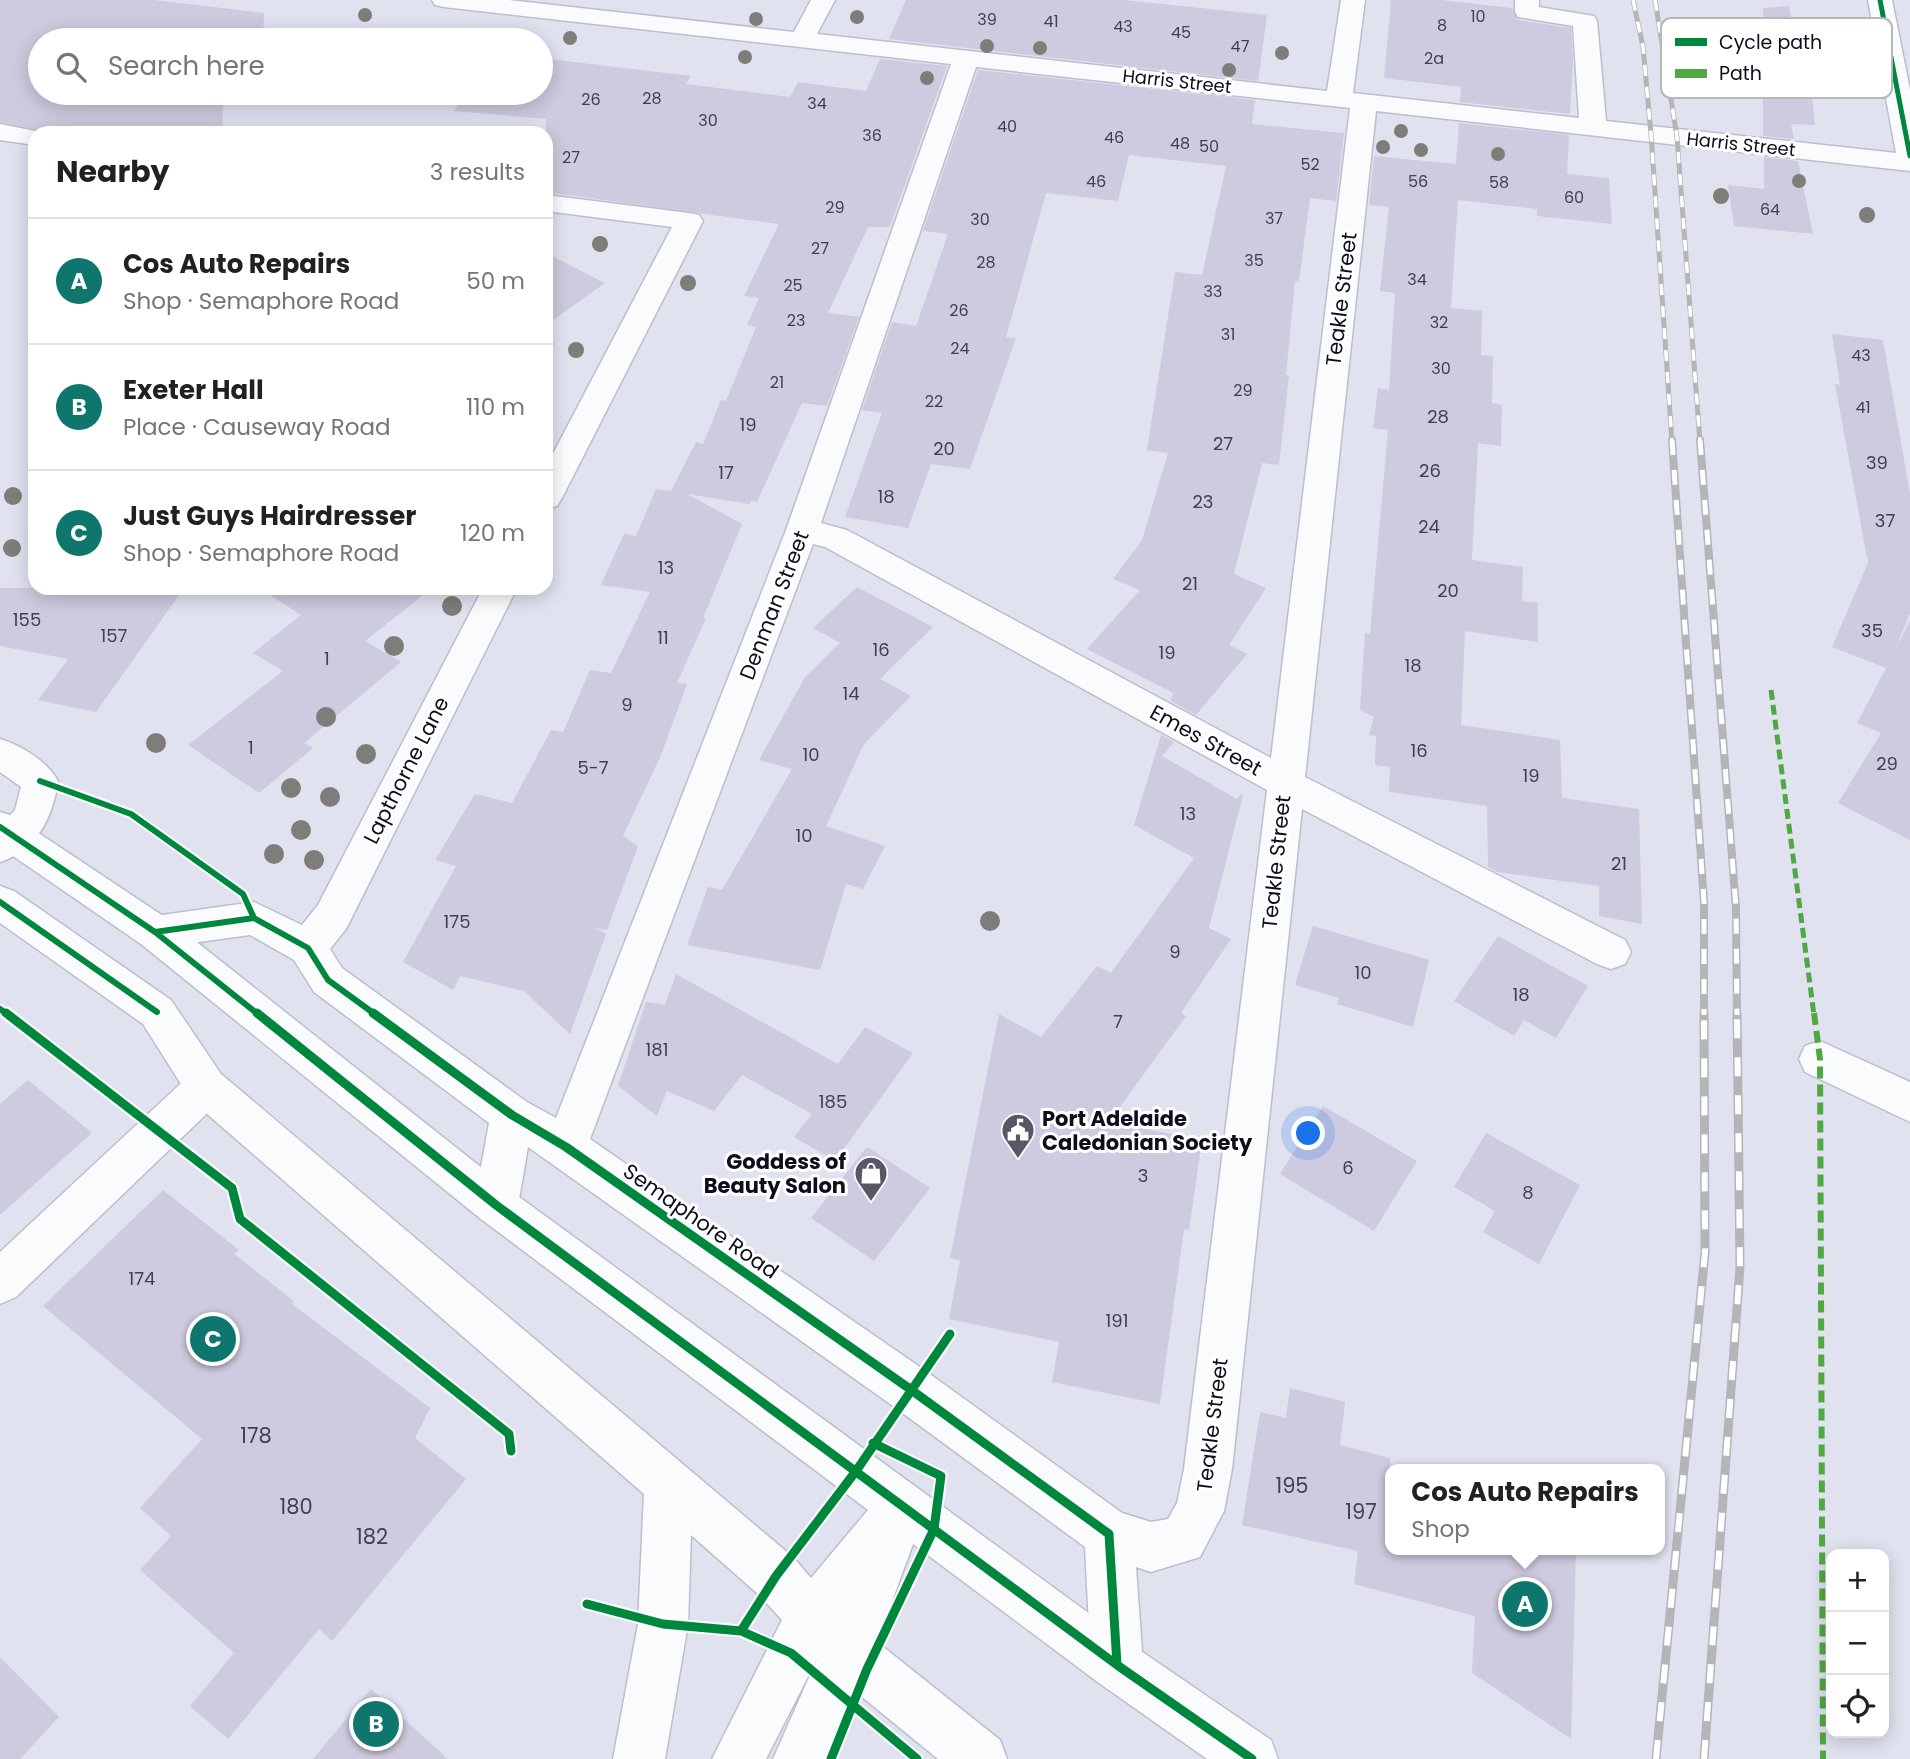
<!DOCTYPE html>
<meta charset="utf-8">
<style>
body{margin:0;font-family:Poppins,sans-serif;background:#f6f6f6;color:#202124}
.controls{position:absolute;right:21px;bottom:21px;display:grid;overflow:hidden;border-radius:14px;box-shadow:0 4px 18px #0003}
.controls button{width:63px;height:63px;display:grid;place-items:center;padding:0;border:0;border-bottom:2px solid #e0e0e0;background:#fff;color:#202124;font:35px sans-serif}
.you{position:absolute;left:1309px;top:1134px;width:24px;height:24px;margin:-18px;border:5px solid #fff;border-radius:50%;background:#1a73e8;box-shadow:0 0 0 10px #1a73e833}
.badge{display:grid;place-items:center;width:46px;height:46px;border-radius:50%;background:#0f766e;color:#fff;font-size:23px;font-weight:700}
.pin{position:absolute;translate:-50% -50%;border:4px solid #fff;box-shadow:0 2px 7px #0006}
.popup{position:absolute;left:1385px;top:1464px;width:280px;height:91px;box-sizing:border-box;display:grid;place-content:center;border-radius:14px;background:#fff;filter:drop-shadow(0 2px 5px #0005);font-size:23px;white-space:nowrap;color:#757577}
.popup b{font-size:26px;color:#202124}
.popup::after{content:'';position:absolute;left:50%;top:100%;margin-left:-14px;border:14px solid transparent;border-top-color:#fff}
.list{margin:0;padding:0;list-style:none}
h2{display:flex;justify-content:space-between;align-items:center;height:91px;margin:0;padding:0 28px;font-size:30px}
h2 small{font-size:23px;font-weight:400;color:#757577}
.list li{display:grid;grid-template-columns:46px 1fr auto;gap:21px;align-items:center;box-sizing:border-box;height:126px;padding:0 28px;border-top:2px solid #e0e0e0}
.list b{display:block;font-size:26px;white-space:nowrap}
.list p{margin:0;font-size:23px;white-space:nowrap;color:#757577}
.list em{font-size:23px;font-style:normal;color:#757577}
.icon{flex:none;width:38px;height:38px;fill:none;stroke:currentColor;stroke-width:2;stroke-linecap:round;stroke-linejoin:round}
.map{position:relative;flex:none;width:1910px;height:1759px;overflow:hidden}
.search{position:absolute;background:#fff;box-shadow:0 4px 18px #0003;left:28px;top:28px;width:525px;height:77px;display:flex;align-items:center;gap:18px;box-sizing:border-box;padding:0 24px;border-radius:38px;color:#757577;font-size:26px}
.panel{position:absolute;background:#fff;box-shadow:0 4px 18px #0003;left:28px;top:126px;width:525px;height:469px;border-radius:21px}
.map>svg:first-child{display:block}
.building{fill:#cecadf}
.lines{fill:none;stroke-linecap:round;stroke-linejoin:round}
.minor-casing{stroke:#bcbecc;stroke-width:3}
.major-casing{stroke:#bcbecc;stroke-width:3}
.minor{fill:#fafbfd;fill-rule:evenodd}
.major{fill:#fafbfd;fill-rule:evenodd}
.rail-far2-casing{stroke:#b4b4b9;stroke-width:5}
.rail-far1-casing{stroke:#b4b4b9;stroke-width:8}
.rail-casing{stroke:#b4b4b9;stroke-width:9}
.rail-far2{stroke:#fff;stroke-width:3.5;stroke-dasharray:11;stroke-linecap:butt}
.rail-far1{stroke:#fff;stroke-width:5;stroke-dasharray:15;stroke-linecap:butt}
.rail{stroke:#fff;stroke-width:6;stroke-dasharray:19;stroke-linecap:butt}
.quiet-far1{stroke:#50a843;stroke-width:5;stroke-dasharray:10 5;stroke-linecap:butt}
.quiet{stroke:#50a843;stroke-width:6;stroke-dasharray:12 6;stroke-linecap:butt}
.cycleway-far2-casing{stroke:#fff;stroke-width:9}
.cycleway-far1-casing{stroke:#fff;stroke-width:10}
.cycleway-casing{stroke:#fff;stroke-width:13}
.cycleway-far2{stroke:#00873e;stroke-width:5}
.cycleway-far1{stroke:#00873e;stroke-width:6}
.cycleway{stroke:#00873e;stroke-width:9}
.tree{fill:#7f7d79}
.labels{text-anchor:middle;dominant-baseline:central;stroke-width:6;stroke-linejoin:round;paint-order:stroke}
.far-number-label{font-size:16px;fill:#3f3f4f}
.far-street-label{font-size:18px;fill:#0d0e1c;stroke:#fff}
.number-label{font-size:18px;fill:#3f3f4f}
.street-label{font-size:21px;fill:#0d0e1c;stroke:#fff}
.poi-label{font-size:21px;font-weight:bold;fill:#0d0e1c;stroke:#fff;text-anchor:start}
.near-number-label{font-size:21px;fill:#3f3f4f}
.key{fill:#fff;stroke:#b6b7bb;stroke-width:2}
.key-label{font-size:19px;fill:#0d0e1c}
</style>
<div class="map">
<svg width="1910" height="1759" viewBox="0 0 1910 1759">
<rect width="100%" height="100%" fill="#e0e2f0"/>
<path class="building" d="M0,0H154L264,13L263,40H40V93H111L223,104L222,133H48L0,122Z
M906,0H1124L1267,15L1258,81L889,39Z
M1391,0H1441L1512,8L1518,20L1571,28L1573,60L1570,114L1460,102L1461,87L1384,78Z
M1789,6L1791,19L1806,21L1815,80L1810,79L1815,125L1791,124L1794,139L1763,136V8Z
M541,58L691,76L686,84L790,97L798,82L866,91L880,59L947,66L890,227H868L828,313L859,317L827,406L802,403L757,502L751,501L750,504L687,494L742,524L703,618H706L677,683L687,684L661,755L623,836L638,846L607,930L594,928L606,934L570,1034L524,991L460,976L453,990L403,962L456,866L435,860L475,794L512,803L551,730L563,732L590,670L611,673L650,592L601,585L624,534L636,536L656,489L671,491L696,442L703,444L721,400L726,401L756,327L747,325L759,298L744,296L779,224L546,192V119L454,111L465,93H541Z
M978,70L1255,100L1252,124L1344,133L1336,201L1310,198L1299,281H1295L1286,375H1289L1279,465L1262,463L1234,574L1266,588L1229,645L1247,654L1196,715L1171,701L1173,693L1087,649L1140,590L1113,579L1142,540L1168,453L1147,450L1175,272L1202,275L1226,166L1129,155L1118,201L1046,193L1006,337L1016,338L970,469L931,464L908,528L845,517L882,413L862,410L892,322L916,326L948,234L923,231Z
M1459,123L1569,135L1567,174L1609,178L1612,224L1537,216V209L1458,200L1451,308L1482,311L1481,355L1493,356L1492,403L1502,405L1501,446L1478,443L1472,560L1523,567L1522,601L1538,603V642L1465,631L1461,725L1560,740L1562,798L1639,809L1642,924L1599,916V886L1497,872L1488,867L1487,806L1389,792L1390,767L1375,765L1376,736L1369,735L1374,717L1360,710L1365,633L1370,634L1388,430L1373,428L1378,388L1389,390L1395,293L1380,291L1389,207L1369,205L1374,156L1456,164Z
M1764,157L1798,161L1813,234L1734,226L1728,185L1764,189Z
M546,253L605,283L546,325Z
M1832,334L1883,340L1910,494V613L1896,648L1910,621V840L1838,803L1881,733L1857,723L1886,668L1832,647L1868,563L1835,384L1840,385Z
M857,587L933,627L880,679L911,696L864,744L826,826L885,846L863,889L846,884L820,970L687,945L708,887L722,890L792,769L759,760L805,677L840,643L813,628Z
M0,588H184L96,712L38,700L68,659L0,646Z
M259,588H432L365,641L401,662L304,743L313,748L259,793L188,745L283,671L253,653L301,615Z
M1161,735L1174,742L1162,756L1237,799L1241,794L1243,795L1209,928L1231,939L1181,1013L1186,1016L1109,1122L1202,1140L1189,1230L1184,1229L1160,1404L1052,1382L1059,1342L949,1319L960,1260L950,1258L999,1014L1041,1037L1097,966L1111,973L1194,858L1134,825Z
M1313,926L1429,960L1413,1027L1337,1004L1339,998L1295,985Z
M1498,936L1588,986L1556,1038L1524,1020L1514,1036L1454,1001Z
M676,974L838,1064L865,1027L913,1053L835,1161L794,1137L812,1114L742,1075L714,1111L667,1091L657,1116L618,1086L646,1002L665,1005Z
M28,1080L92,1133L0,1215V1104Z
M1323,1106L1417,1161L1374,1231L1280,1174Z
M1486,1133L1580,1185L1539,1264L1483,1232L1495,1211L1454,1187Z
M867,1147L930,1188L874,1261L811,1218Z
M163,1190L239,1250L234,1254L294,1301L292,1304L430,1408L415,1438L466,1479L332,1641L319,1629L228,1739L190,1706L234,1653L140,1570L171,1536L140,1508L202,1439L43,1306Z
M1290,1388L1345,1402L1340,1445L1390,1458V1550H1576L1571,1739L1472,1673L1475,1616L1354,1584L1358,1551L1242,1525L1260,1412L1286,1418Z
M0,1657L59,1717L20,1759H0Z
M371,1689L448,1759H313Z"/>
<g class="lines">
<defs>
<path id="minor" d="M432,0H509L794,32L811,0H835L817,34L1327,91L1341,0H1365L1353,93L1579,118L1573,26L1518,17L1515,12V0H1539V7L1594,16L1597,21L1606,121L1896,153L1868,0H1892L1910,90V171L1376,111L1305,777L1625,940L1631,952L1625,964L1611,969L1597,964L1302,809L1232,1469L1224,1511L1200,1557L1151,1572L1136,1567L1143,1665L1135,1683L1117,1691L1099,1683L1091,1665L1085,1547L893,1406L528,1147L518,1205L511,1219L496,1225L481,1219L474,1205L489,1123L314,992L294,960L250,935L155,948L141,944L135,932L141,920L155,916L254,902L302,925L318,905L483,588H517L346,929L330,949L342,968L527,1102L556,1118L786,530L951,64L444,7L435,5ZM976,67L1350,108L1271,758L847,530L821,523ZM813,544L825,547L1267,790L1184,1469L1177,1503L1168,1519L1151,1522L1122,1513L927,1372L590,1139Z
M0,124L45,133H35V145L0,140Z
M546,195L689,213L699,215L703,221L562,498L557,506L546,509V467L672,227L546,211Z
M0,739C21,745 48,762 58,781C53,817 37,850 0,862V826L15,810L21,787L0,772Z
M1820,1041L1910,1082V1122L1805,1072L1799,1059L1805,1046Z
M206,1068L221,1074L227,1087L221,1100L16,1297L0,1304V1252L191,1074Z"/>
<path id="major" d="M0,812L13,816L169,920L511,1191L1135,1647L1271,1740L1278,1759H1207L1099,1683L913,1544L877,1642L1000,1740L1007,1759H938L856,1692L826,1759H773L818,1657L766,1759H712L782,1620L758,1594L691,1535L688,1624L665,1759H613L638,1624L644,1494L191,1100L143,1024L0,923V886L14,891L171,1000L221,1074L794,1558L811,1578L868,1510L481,1219L141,944L0,847Z"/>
</defs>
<use href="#minor" class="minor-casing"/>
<use href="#major" class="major-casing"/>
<use href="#minor" class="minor"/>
<use href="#major" class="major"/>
<defs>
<path id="rail-far2" d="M1633,0L1643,47L1651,134L1672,442
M1655,0L1677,137L1700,442"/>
<path id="rail-far1" d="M1672,440L1704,902V1015
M1700,440L1736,908L1737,1015"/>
<path id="rail" d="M1656,1759L1705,1252L1704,1013
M1704,1759L1740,1267L1737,1013"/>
</defs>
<use href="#rail-far2" class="rail-far2-casing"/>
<use href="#rail-far1" class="rail-far1-casing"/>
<use href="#rail" class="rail-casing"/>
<use href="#rail-far2" class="rail-far2"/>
<use href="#rail-far1" class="rail-far1"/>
<use href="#rail" class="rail"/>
<path class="quiet-far1" d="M1771,690L1814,1015"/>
<path class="quiet" d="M1814,1013L1820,1059L1823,1759"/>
<defs>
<path id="cycleway-far2" d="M1880,0L1910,156"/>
<path id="cycleway-far1" d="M40,781L131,814L243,894L254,918
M0,827L155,932L259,1015
M0,902L157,1012
M155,932L254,918L308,948L328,980L376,1015
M0,1009L8,1015"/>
<path id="cycleway" d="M6,1013L232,1188L240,1219L509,1434L511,1451
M257,1013L496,1205L1117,1665L1252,1759
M373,1013L512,1115L566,1147L910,1389L1109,1534L1117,1665
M587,1604L663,1624L741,1631L791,1653L917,1759
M741,1631L776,1576L856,1471L950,1334
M831,1759L867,1669L934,1529L941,1476L873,1443"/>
</defs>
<use href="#cycleway-far2" class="cycleway-far2-casing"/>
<use href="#cycleway-far1" class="cycleway-far1-casing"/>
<use href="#cycleway" class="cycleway-casing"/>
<use href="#cycleway-far2" class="cycleway-far2"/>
<use href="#cycleway-far1" class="cycleway-far1"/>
<use href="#cycleway" class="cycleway"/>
</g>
<g class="tree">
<circle cx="365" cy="15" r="7"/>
<circle cx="857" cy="17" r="7"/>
<circle cx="756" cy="19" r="7"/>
<circle cx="570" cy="38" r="7"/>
<circle cx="987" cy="46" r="7"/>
<circle cx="1040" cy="48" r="7"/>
<circle cx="1282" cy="53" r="7"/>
<circle cx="745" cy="57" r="7"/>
<circle cx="1229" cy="70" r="7"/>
<circle cx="927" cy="78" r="7"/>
<circle cx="1401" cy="131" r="7"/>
<circle cx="1383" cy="147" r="7"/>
<circle cx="1421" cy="150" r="7"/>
<circle cx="1498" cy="154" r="7"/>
<circle cx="1799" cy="181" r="7"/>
<circle cx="1721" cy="196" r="8"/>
<circle cx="1867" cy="215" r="8"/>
<circle cx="600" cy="244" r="8"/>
<circle cx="688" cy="283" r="8"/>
<circle cx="576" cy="350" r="8"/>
<circle cx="13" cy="496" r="9"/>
<circle cx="12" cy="548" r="9"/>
<circle cx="452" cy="606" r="10"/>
<circle cx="394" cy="646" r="10"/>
<circle cx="326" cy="717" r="10"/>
<circle cx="156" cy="743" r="10"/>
<circle cx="366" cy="754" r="10"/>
<circle cx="291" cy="788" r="10"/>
<circle cx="330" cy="797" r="10"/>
<circle cx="301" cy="830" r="10"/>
<circle cx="274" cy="854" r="10"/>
<circle cx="314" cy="860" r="10"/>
<circle cx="990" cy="921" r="10"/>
</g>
<defs>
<symbol id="civic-pin" viewBox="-11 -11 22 30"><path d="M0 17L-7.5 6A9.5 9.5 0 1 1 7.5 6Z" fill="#575866" stroke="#fff"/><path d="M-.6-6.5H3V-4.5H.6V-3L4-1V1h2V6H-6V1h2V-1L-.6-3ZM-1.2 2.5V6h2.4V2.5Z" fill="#fff"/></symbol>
<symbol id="shop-pin" viewBox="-11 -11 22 30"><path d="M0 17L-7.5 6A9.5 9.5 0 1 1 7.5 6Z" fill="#575866" stroke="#fff"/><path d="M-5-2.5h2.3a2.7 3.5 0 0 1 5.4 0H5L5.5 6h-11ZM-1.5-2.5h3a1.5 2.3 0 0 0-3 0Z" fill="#fff"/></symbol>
</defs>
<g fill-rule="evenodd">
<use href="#civic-pin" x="999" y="1111" width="38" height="52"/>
<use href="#shop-pin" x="852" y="1154" width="38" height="52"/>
</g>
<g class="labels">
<g class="far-number-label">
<text x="1478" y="16">10</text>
<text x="987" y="19">39</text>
<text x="1051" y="21">41</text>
<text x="1442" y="25">8</text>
<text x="1123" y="26">43</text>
<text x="1181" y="32">45</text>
<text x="1240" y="46">47</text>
<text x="1434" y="58">2a</text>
<text x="652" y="98">28</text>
<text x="591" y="99">26</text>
<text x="817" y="103">34</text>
<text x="708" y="120">30</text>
<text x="1007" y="126">40</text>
<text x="872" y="135">36</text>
<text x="1114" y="137">46</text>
<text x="1180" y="143">48</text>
<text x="1209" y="146">50</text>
<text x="571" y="157">27</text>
<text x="1310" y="164">52</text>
<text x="1096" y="181">46</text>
<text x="1418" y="181">56</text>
<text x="1499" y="182">58</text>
<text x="1574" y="197">60</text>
<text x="835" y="207">29</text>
<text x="1770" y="209">64</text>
<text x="1274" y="218">37</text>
<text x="980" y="219">30</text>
<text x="820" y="248">27</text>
<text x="1254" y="260">35</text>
<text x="986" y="262">28</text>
<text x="1417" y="279">34</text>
<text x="793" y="285">25</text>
<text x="1213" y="291">33</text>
<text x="959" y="310">26</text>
<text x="796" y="320">23</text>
<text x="1439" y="322">32</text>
<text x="1228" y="334">31</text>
<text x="960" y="348">24</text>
<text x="1861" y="355">43</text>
<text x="1441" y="368">30</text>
<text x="777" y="382">21</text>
<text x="1243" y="390">29</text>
<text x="934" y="401">22</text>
<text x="1863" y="407">41</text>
</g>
<g class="far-street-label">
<text transform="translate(1177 81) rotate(6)">Harris Street</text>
<text transform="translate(1741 144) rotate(6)">Harris Street</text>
</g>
<g class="number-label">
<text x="1438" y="416">28</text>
<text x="748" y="424">19</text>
<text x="1223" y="443">27</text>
<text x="944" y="448">20</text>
<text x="1877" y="462">39</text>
<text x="1430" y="470">26</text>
<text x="726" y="472">17</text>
<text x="886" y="496">18</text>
<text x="1203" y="501">23</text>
<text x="1885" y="520">37</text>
<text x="1429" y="526">24</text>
<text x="666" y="567">13</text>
<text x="1190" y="583">21</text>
<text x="1448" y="590">20</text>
<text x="27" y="619">155</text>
<text x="1872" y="630">35</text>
<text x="114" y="635">157</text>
<text x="663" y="637">11</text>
<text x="881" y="649">16</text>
<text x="1167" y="652">19</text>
<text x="327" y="658">1</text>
<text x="1413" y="665">18</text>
<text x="851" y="693">14</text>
<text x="627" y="704">9</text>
<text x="251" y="747">1</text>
<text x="1419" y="750">16</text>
<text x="811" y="754">10</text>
<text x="1887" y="763">29</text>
<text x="593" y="767">5-7</text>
<text x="1531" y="775">19</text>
<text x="1188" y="813">13</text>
<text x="804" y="835">10</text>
<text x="1619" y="863">21</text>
<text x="457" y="921">175</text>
<text x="1175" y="951">9</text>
<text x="1363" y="972">10</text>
<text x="1521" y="994">18</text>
<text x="1118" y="1021">7</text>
<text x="657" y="1049">181</text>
<text x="833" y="1101">185</text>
<text x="1348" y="1167">6</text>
<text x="1143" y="1175">3</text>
<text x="1528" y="1192">8</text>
<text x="142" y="1278">174</text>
<text x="1117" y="1320">191</text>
</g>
<g class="street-label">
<text transform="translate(1341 299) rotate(-83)">Teakle Street</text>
<text transform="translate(774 605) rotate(-69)">Denman Street</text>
<text transform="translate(1206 740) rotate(29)">Emes Street</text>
<text transform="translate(406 770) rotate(-63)">Lapthorne Lane</text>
<text transform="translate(1276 862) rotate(-84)">Teakle Street</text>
<text transform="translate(701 1221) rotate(35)">Semaphore Road</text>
<text transform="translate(1212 1425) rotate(-83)">Teakle Street</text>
</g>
<g class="poi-label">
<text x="1042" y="1118">Port Adelaide<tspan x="1042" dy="24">Caledonian Society</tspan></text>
<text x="846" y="1161" text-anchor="end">Goddess of<tspan x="846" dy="24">Beauty Salon</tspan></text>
</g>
<g class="near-number-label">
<text x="256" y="1435">178</text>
<text x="1292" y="1485">195</text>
<text x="296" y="1506">180</text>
<text x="1361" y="1511">197</text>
<text x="372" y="1536">182</text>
</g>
</g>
<rect x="1661" y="18" width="231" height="80" rx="10" class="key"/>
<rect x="1675" y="38" width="32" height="8" fill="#00873e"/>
<rect x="1675" y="69" width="32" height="9" fill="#50a843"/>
<g class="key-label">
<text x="1719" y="49">Cycle path</text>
<text x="1719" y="80">Path</text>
</g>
</svg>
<div class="controls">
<button>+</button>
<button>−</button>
<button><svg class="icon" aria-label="locate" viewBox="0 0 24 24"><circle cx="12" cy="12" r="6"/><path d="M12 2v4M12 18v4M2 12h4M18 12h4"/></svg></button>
</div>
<div class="you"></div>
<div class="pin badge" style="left:1525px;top:1604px">A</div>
<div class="popup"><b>Cos Auto Repairs</b>Shop</div>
<div class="pin badge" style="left:376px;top:1724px">B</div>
<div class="pin badge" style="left:213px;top:1339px">C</div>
<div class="search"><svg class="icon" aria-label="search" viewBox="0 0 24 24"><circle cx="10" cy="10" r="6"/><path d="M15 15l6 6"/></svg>Search here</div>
<section class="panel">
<h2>Nearby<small>3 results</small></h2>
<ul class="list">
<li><span class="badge">A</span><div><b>Cos Auto Repairs</b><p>Shop · Semaphore Road</p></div><em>50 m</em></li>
<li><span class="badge">B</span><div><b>Exeter Hall</b><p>Place · Causeway Road</p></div><em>110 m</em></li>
<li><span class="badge">C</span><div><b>Just Guys Hairdresser</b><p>Shop · Semaphore Road</p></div><em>120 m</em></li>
</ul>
</section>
</div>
